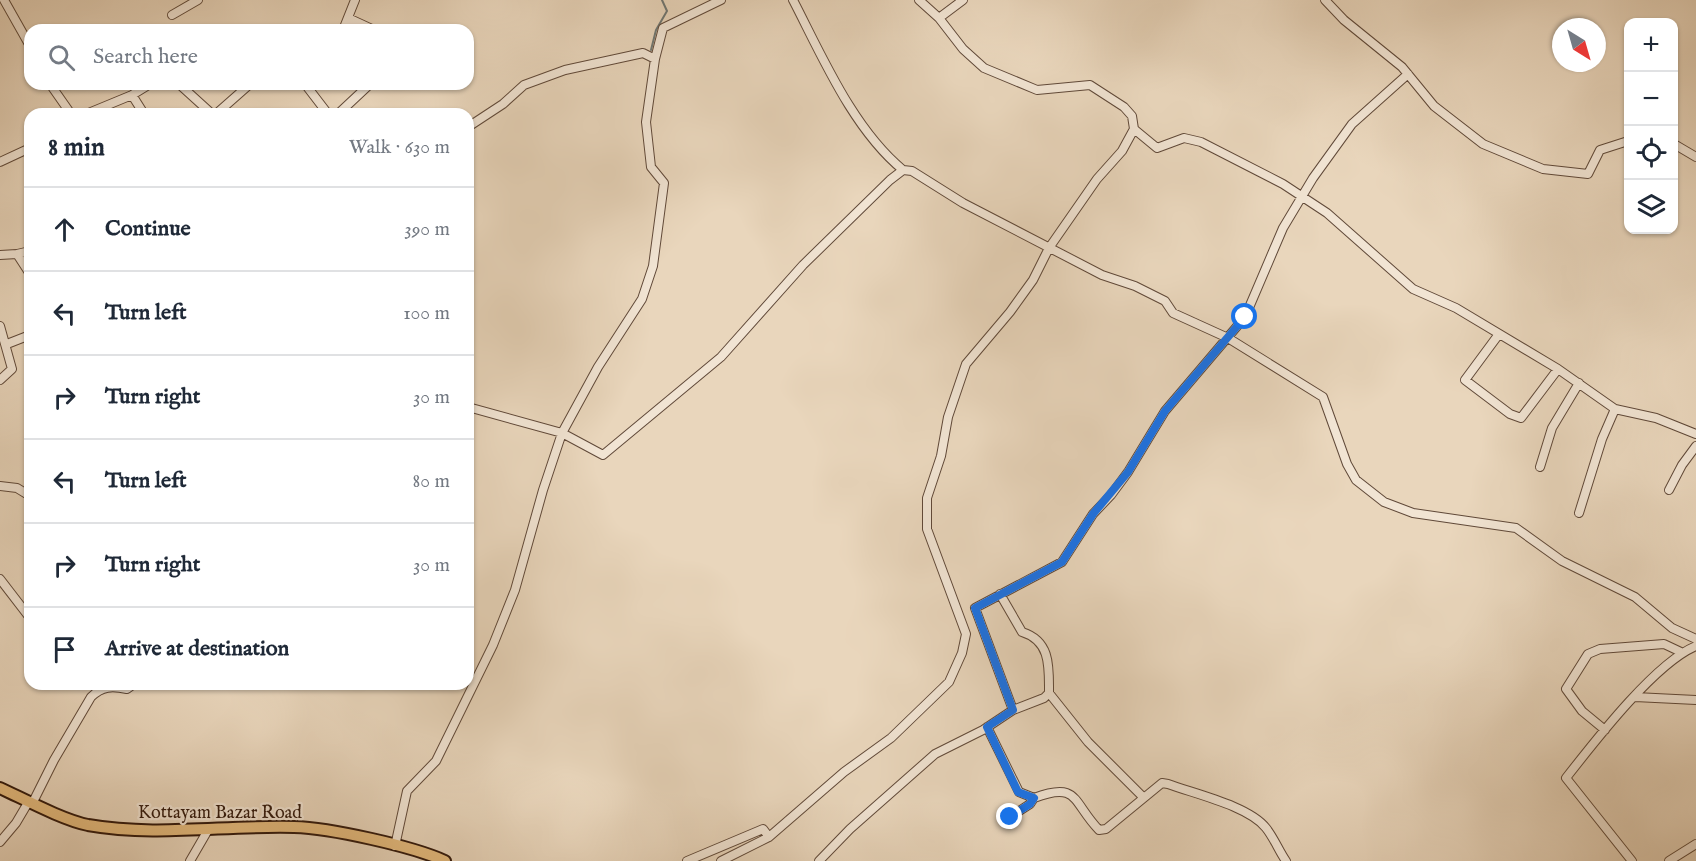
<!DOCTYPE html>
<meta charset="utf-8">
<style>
body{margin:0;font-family:"IM FELL English",serif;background:#f6f6f7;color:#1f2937}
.controls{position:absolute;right:18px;top:18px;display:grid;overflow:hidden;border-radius:12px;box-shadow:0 2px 4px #0004}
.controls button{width:54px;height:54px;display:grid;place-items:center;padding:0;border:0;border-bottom:2px solid #e0e1e3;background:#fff;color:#1f2937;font:30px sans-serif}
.compass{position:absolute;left:1552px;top:18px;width:54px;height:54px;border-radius:50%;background:#fff;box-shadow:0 2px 4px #0004;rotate:143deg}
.stop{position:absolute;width:18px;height:18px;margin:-14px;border:4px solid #1a73e8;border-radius:50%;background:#fff}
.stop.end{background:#1a73e8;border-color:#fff;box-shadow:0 2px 6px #0008}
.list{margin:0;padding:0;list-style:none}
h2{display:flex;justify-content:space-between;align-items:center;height:78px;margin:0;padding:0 24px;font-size:26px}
h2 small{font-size:20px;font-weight:400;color:#747a83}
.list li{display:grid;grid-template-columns:39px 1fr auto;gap:18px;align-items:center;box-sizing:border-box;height:84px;padding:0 24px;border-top:2px solid #e0e1e3}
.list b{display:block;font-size:22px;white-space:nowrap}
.list em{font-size:20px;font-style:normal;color:#747a83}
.icon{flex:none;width:33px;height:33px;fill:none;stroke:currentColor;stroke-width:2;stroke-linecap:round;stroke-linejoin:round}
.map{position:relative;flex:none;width:1696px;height:861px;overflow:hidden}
.search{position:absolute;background:#fff;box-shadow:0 2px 4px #0004;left:24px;top:24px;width:450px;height:66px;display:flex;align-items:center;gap:15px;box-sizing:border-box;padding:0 21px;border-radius:18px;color:#747a83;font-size:22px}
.panel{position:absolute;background:#fff;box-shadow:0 2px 4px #0004;left:24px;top:108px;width:450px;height:582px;border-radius:18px}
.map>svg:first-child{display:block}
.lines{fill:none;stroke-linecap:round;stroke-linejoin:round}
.stream{stroke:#707874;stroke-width:2}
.minor-casing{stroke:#604939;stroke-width:10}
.major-casing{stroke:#331a0d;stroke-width:14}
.minor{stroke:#f1e4d3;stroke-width:8}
.major{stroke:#e4bb7e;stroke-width:10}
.route{stroke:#1a73e8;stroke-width:8}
.labels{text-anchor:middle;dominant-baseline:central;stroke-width:4.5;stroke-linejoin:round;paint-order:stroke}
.street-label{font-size:18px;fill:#331a0d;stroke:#f1e4d3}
</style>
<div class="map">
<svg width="1696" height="861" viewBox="0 0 1696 861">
<rect width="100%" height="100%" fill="#e9d6bc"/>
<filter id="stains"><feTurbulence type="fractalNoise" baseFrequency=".00333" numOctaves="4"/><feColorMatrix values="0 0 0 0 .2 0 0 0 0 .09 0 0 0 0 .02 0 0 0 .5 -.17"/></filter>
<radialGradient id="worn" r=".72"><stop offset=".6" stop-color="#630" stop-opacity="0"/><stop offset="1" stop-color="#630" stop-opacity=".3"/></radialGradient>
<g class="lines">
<path class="stream" d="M651,50L656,30L667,11L662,0"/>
<defs>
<path id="minor" d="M4,0L30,46
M793,0C822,56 853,129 903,170
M1325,0L1344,20L1402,67L1434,106L1483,144L1543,169L1588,174L1600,150L1628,141
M172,15L198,0
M348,18L374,30
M939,18L963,0
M343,30L355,0
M50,84L71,114
M179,84L212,114
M305,84L328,114
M132,95L144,114
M86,114L132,95L150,84
M216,114L250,84
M338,114L370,84
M468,127L503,104L524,85L565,70L643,53L655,59L663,28L721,0
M1134,129L1157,148L1184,138L1201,142L1283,184L1327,213L1413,289L1456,308L1558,369L1615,409L1656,418L1696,434
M1674,144L1696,157
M0,162L30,148
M17,254L30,251
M0,255L17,254L30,274
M0,326L12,369L0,380
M1499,334L1465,380L1510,414L1521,418L1558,369
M7,344L30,335
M468,407L562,433L603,455L721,357L803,265L890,180L903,170L912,171L963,203L1102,275L1135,286L1165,301L1173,313L1228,338L1323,397L1347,464L1356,480L1384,502L1413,513L1516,528L1562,561L1635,597L1672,628L1696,639
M1540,467L1552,428L1579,383
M0,486L17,488L30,496
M1669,490L1682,465L1696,446
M1579,513L1602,439L1615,409
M0,579L30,618
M1000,594L1022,632C1051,641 1049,667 1049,693L1044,698L1013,710
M1049,693L1088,742L1143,797
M1635,697L1696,700
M987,727L1019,792L1034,798C1079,781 1072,802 1099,830L1106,829L1162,783L1168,784C1195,794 1249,806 1266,828C1274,838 1279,851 1286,861
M1605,730L1582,711L1566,689L1588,654L1600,649L1664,644L1681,652
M33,802L54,760L91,697C102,686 112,686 127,689L134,684
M1010,817L1030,804L1034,798
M0,842L16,823L29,801
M395,846L407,791L436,761L493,645L515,590L543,490L562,433L598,367L642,299L653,266L664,183L651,167L646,122L655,59
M190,861L208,830
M687,861L763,829L769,837
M721,861L769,837L844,772L891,738L949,682L962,653L966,634L927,529V498L941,456L948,417L966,364L1010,312L1033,280L1049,248L1097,179L1122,151L1134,129L1132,116L1124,107L1090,85L1037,90L984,68L963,49L939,18L919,0
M819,861L850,829L935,754L983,730L1013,710L975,608L1062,562L1093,514L1111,495L1128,472L1165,411L1245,317L1283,228L1313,178L1352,124L1408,74
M1632,861L1566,778C1595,741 1655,663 1696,646
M1669,861L1696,844"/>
<path id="major" d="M0,788C24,799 63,820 88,825C156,837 225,825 294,827C330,828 412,846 445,861"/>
</defs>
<use href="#minor" class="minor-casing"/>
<use href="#major" class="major-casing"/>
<use href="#minor" class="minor"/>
<use href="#major" class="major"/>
</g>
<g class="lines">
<path class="route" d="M1010,817L1030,804L1034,798L1018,792L987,727L1013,710L975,608L1062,562L1093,514L1128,472L1165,411L1245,317"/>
</g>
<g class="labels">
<g class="street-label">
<text x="220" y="813">Kottayam Bazar Road</text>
</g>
</g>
<rect width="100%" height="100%" filter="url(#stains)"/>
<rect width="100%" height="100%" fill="url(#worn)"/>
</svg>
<div class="controls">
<button>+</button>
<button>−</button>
<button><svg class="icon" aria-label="locate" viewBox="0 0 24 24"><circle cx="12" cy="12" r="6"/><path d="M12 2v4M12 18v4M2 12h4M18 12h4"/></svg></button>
<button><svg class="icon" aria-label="layers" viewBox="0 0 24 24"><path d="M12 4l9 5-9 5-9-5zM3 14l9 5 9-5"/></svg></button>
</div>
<svg class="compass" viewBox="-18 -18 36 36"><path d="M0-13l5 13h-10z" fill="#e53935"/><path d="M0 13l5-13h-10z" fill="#747a83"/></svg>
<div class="stop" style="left:1245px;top:317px"></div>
<div class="stop end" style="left:1010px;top:817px"></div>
<div class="search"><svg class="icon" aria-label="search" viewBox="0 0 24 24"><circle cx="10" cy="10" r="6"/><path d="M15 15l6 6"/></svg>Search here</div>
<section class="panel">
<h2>8 min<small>Walk · 630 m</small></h2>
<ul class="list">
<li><svg class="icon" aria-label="ahead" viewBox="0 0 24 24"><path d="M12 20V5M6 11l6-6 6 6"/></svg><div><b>Continue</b></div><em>390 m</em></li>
<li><svg class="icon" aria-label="left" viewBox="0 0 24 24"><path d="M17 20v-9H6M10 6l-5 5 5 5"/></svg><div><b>Turn left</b></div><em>100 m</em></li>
<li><svg class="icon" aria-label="right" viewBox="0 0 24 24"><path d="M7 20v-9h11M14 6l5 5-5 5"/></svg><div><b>Turn right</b></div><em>30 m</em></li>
<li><svg class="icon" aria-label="left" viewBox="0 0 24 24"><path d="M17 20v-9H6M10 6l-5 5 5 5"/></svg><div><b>Turn left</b></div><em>80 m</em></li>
<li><svg class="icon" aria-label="right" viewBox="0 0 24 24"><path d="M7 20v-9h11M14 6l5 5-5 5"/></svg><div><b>Turn right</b></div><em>30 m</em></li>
<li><svg class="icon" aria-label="arrive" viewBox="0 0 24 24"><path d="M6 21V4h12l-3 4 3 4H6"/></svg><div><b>Arrive at destination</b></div></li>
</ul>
</section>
</div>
